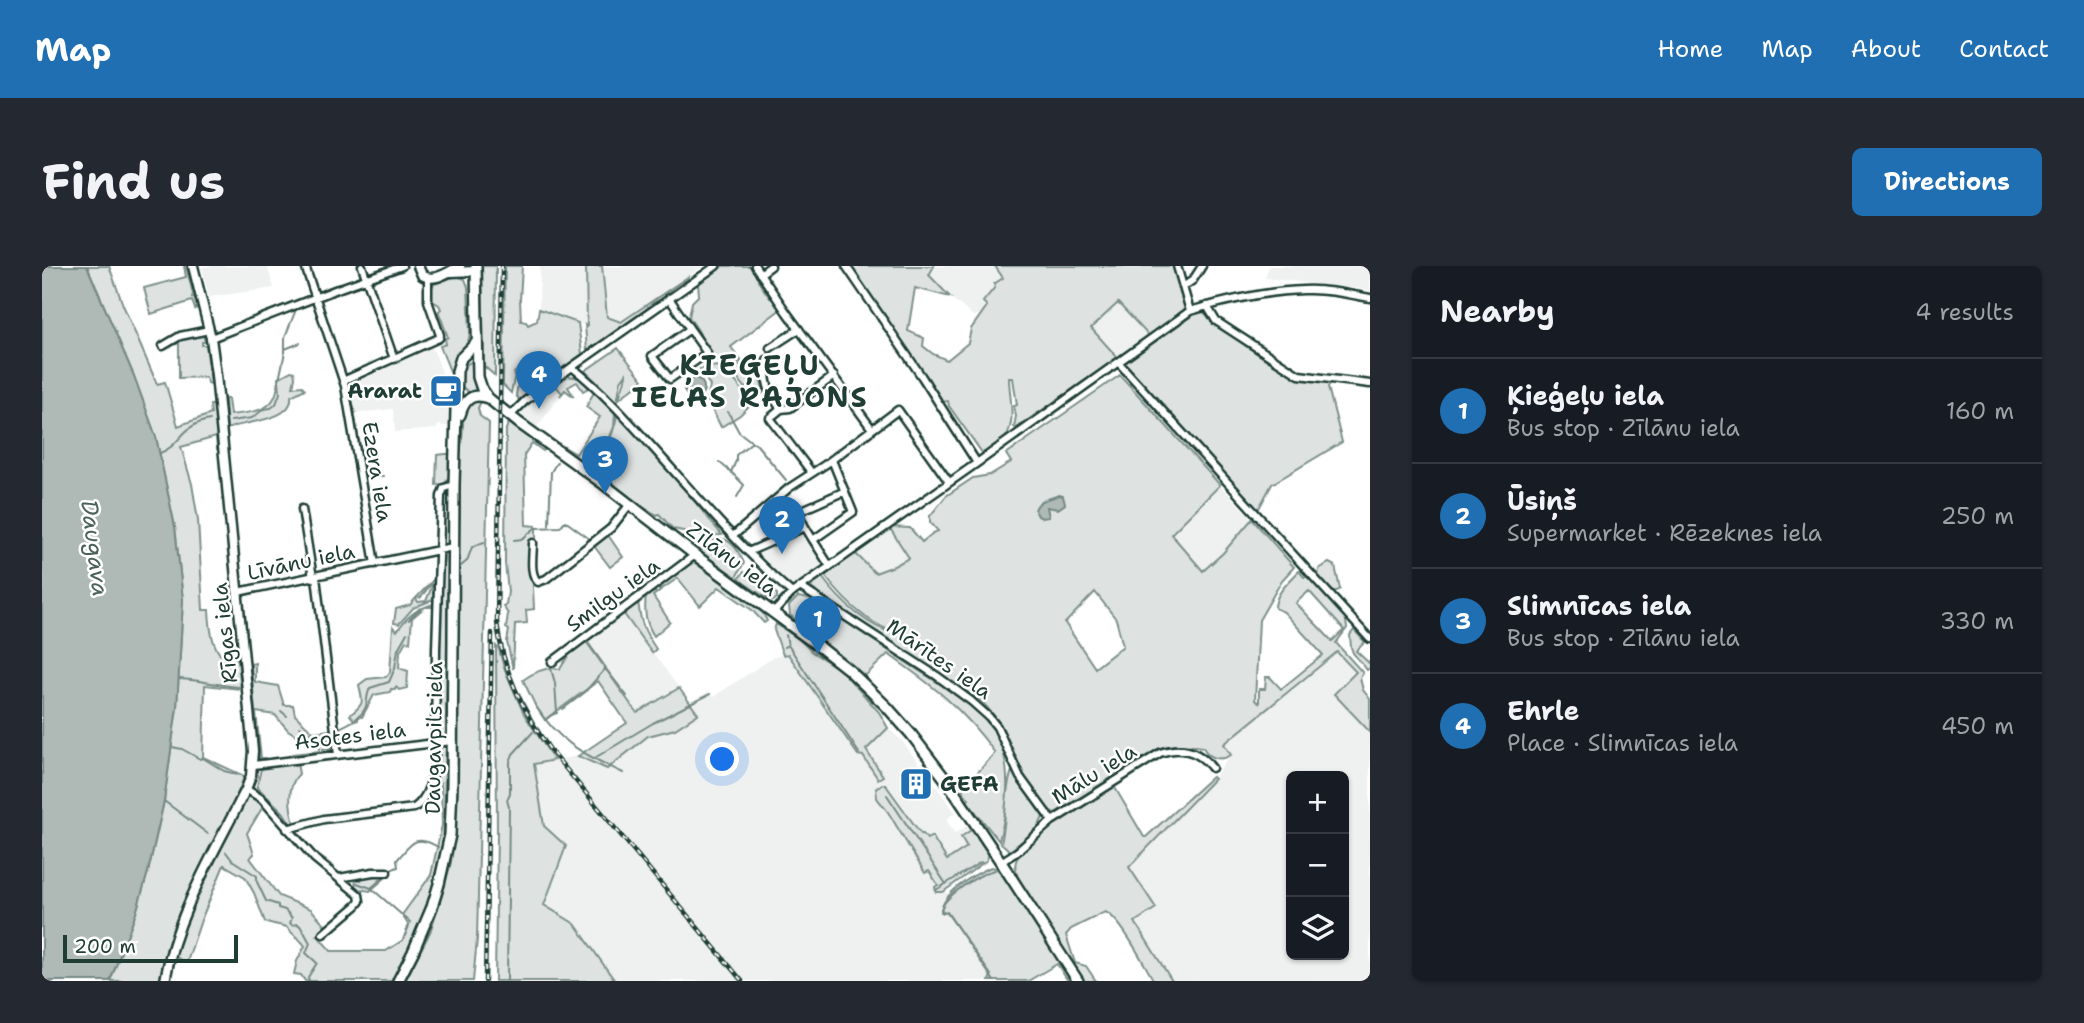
<!DOCTYPE html>
<meta charset="utf-8">
<style>
body{margin:0;font-family:"Shantell Sans",sans-serif;background:#242831;color:#f1f3f6}
.controls{position:absolute;right:21px;bottom:21px;display:grid;overflow:hidden;border-radius:10px;box-shadow:0 2px 5px #0004}
.controls button{width:63px;height:63px;display:grid;place-items:center;padding:0;border:0;border-bottom:2px solid #363941;background:#171b24;color:#f1f3f6;font:35px sans-serif}
.scale{position:absolute;left:21px;bottom:18px;width:175px;box-sizing:border-box;padding-left:7px;border:4px solid #1f3d34;border-top:0;font-size:19px;line-height:24px;white-space:nowrap;color:#1f3d34;-webkit-text-stroke:5px #fff;paint-order:stroke}
.you{position:absolute;left:681px;top:494px;width:24px;height:24px;margin:-18px;border:5px solid #fff;border-radius:50%;background:#1a73e8;box-shadow:0 0 0 10px #1a73e833}
.badge{display:grid;place-items:center;width:46px;height:46px;border-radius:50%;background:#1f6fb2;color:#fff;font-size:23px;font-weight:700}
.pin{position:absolute;translate:-50% -58px;filter:drop-shadow(0 2px 4px #0008)}
.pin::after{content:'';position:absolute;top:37px;width:24px;height:21px;background:inherit;clip-path:polygon(0 0,100% 0,50% 100%)}
.list{margin:0;padding:0;list-style:none}
h2{display:flex;justify-content:space-between;align-items:center;height:91px;margin:0;padding:0 28px;font-size:30px}
h2 small{font-size:23px;font-weight:400;color:#9ea1a6}
.list li{display:grid;grid-template-columns:46px 1fr auto;gap:21px;align-items:center;box-sizing:border-box;height:105px;padding:0 28px;border-top:2px solid #363941}
.list b{display:block;font-size:26px;white-space:nowrap}
.list p{margin:0;font-size:23px;white-space:nowrap;color:#9ea1a6}
.list em{font-size:23px;font-style:normal;color:#9ea1a6}
.icon{flex:none;width:38px;height:38px;fill:none;stroke:currentColor;stroke-width:2;stroke-linecap:round;stroke-linejoin:round}
.map{position:relative;flex:none;width:1328px;height:715px;overflow:hidden;border-radius:10px}
header{display:flex;align-items:center;gap:42px;box-sizing:border-box;height:98px;padding:0 35px;background:#1f6fb2;color:#fff}
header strong{font-size:33px}
nav{display:flex;gap:38px;margin-inline-start:auto;font-size:24px}
.intro{display:flex;align-items:center;justify-content:space-between;box-sizing:border-box;height:168px;padding:0 42px}
h1{margin:0;font-size:49px}
.button{padding:18px 32px;border-radius:10px;background:#1f6fb2;color:#fff;font-size:24px;font-weight:700}
main{display:flex;gap:42px;padding:0 42px}
aside{flex:1;background:#171b24;border-radius:10px;box-shadow:0 2px 5px #0004}
.map>svg:first-child{display:block}
.built{fill:#eef1f0;fill-rule:evenodd}
.green{fill:#dee3e2;stroke:#7e908b;stroke-width:2;fill-rule:evenodd}
.water{fill:#afbab7;stroke:#758883;stroke-width:2}
.lines{fill:none;stroke-linecap:round;stroke-linejoin:round}
.stream{stroke:#758883;stroke-width:2}
.minor-casing{stroke:#1f3d34;stroke-width:11}
.major-casing{stroke:#1f3d34;stroke-width:13}
.highway-casing{stroke:#1f3d34;stroke-width:14}
.minor{stroke:#fff;stroke-width:6}
.major{stroke:#fff;stroke-width:8}
.highway{stroke:#fff;stroke-width:9}
.rail-casing{stroke:#1f3d34;stroke-width:4.5}
.rail{stroke:#fff;stroke-width:2;stroke-dasharray:5;stroke-linecap:butt}
.labels{text-anchor:middle;dominant-baseline:central;stroke-width:5;stroke-linejoin:round;paint-order:stroke}
.poi-label{font-size:21px;font-weight:bold;fill:#1f3d34;stroke:#fff;text-anchor:end}
.street-label{font-size:21px;fill:#1f3d34;stroke:#fff}
.water-label{font-size:23px;font-style:italic;fill:#4a625b;stroke:#fff}
.district-label{font-size:28px;font-weight:bold;letter-spacing:2px;fill:#1f3d34;stroke:#fff}
</style>
<header>
<strong>Map</strong>
<nav><a>Home</a><a>Map</a><a>About</a><a>Contact</a></nav>
</header>
<div class="intro"><h1>Find us</h1><a class="button">Directions</a></div>
<main>
<div class="map">
<svg width="1328" height="715" viewBox="0 0 1328 715">
<rect width="100%" height="100%" fill="#fff"/>
<filter id="ink" filterUnits="userSpaceOnUse"><feTurbulence type="fractalNoise" baseFrequency=".0143" numOctaves="2"/><feDisplacementMap in="SourceGraphic" scale="14" xChannelSelector="R" yChannelSelector="G"/><feConvolveMatrix kernelMatrix="1 2 1 2 8 2 1 2 1" color-interpolation-filters="sRGB"/></filter>
<g filter="url(#ink)">
<path class="built" d="M171,0H225L232,22L167,31L160,1Z
M498,0H544L545,60L497,43Z
M560,0H661L580,57L565,51Z
M892,0H953L961,11L953,18V20L941,36L945,40L937,49L931,50L908,31L887,8Z
M1227,0H1328V24L1223,12Z
M1076,37L1107,70L1076,92L1049,62Z
M390,80L409,130V161L396,159L395,163L353,166L351,143L313,147L310,115L329,106L334,107L339,105L342,101Z
M516,115L523,124L494,162L478,151L479,149L485,139Z
M1178,219L1210,253L1181,287L1162,305L1128,268Z
M849,261V264L867,291L852,300L833,307L815,289L811,288Z
M761,265L780,291L782,298L753,320L745,316L711,287Z
M582,348L637,422L595,447L543,374Z
M1295,386L1314,406L1292,428L1328,466V715H1130L1093,656L1087,601L1170,515L1188,490L1182,478ZM1249,510H1302V689H1249Z
M746,388L816,489H821L836,512L841,509L824,484L846,462L860,475L913,546L904,554L913,567L925,560L929,564L919,571L925,581L905,595L889,570L885,573L879,569L870,555L840,541L846,546L883,606L886,605L896,619L897,627L904,624L906,628L901,638L949,710L947,715H573L533,658L501,639L524,580L502,560L491,498L536,490L566,503L606,470L633,463L656,447L647,436L667,426L671,431L732,391Z"/>
<path class="green" d="M45,0H67L81,39L115,118L123,116L136,160L169,148L168,139H172L177,183H175L174,171L139,181L150,218L156,254L161,344H167C168,361 169,380 182,393L196,392L199,423L163,419L161,491L202,510C197,529 186,547 177,564C153,613 125,660 118,715H68L94,647L106,606L122,535L135,441L141,334L133,261L114,171L92,110Z
M142,0H144L151,28L150,31H152L155,42L153,43L150,35L109,48L102,22L144,11Z
M440,0H454L453,110L442,100Z
M463,0H480L478,34L479,55L484,56L486,59L495,55L497,43L536,57L540,88L477,134L474,129L476,117L479,116L485,123L493,112L481,99L472,107L473,109L469,127L461,119Z
M544,0H560L565,51L579,56L646,11V13L616,32L603,44L545,85L543,59L545,60Z
M681,0H710L719,13L716,15L728,32L731,31L739,43L689,81L700,96C682,99 670,97 665,79L663,80L657,66L647,51L650,36L657,29L656,18Z
M806,0H892L887,9L908,31L873,22L866,65L882,72L881,80L891,88L905,94L926,77L929,63L945,40L941,36L953,21L952,18L961,12L953,0H1134L1146,42L1143,45L1107,70L1076,37L1049,62L1076,92L974,162L972,161L974,150L972,140L975,139L971,112H967C967,130 975,156 963,172C959,179 948,183 941,188L907,140L906,135L899,136L839,44Z
M414,10L423,13L426,21L428,67L426,76L414,93L412,115L398,80L404,78L403,73L406,71L397,47L394,48L399,43L397,39L389,34L388,25L392,18Z
M1161,46C1190,69 1221,96 1256,110C1266,114 1278,114 1289,115L1286,121L1300,176L1230,218L1216,244L1083,97L1151,49Z
M161,68L163,76H160V79H164L169,118L166,117L164,111L137,112V77L123,82L134,74Z
M576,82L601,114L577,133C579,123 584,115 584,108L579,115L575,136L543,105Z
M431,95V112L435,127L429,128L419,120C419,108 419,99 431,95Z
M704,98L719,115L722,126L713,134L688,102L690,100Z
M675,100L690,111L710,137L698,149L679,161L665,133L668,120L658,103Z
M249,105L252,106L253,111L251,121L260,120L263,123L249,130C252,156 199,155 185,163L183,133H186L188,149C214,146 237,145 236,112Z
M1078,109L1178,219L1129,268L1161,305L1181,287L1210,253L1252,301L1240,314L1217,354L1213,434L1217,437V423H1223L1224,411H1228L1239,423L1281,389L1242,346L1233,342C1233,327 1247,316 1257,305L1262,311H1267L1303,349L1305,362L1294,377L1321,407L1318,412L1321,424L1328,433V466L1292,428L1314,406L1295,386L1182,478L1189,489C1178,496 1166,492 1161,481C1144,478 1127,478 1111,486L1013,547C990,538 972,484 961,463C955,453 948,444 940,436L769,322L771,318L780,311C799,337 827,362 859,370L860,368C829,361 802,335 783,310L811,288L815,289L833,307L852,300L867,292L849,264V261L868,262L880,276L891,267L896,265L888,256V250L904,230L931,212L948,209L969,196L964,188ZM1267,325L1302,364L1290,375L1254,337ZM1053,326L1074,353L1081,380L1053,402L1023,357Z
M525,110L537,112L548,121L541,125L535,116L526,121L532,131L523,124L518,130L520,127L514,120L506,123Z
M551,128H555L573,147L572,161L560,190L556,206L513,178L514,176L534,188L558,151L544,141Z
M437,134L439,135L436,142L438,150L447,157L435,673L431,715H363L388,666L401,626L409,596L413,556L416,280L418,244L416,203L420,174L422,143L426,136Z
M575,149L597,171L636,215L680,269L667,270L631,263L617,248L615,249L602,242L560,209C559,188 572,170 575,149Z
M467,157L503,183L501,185L490,177L482,189L484,259L494,260V279H489L492,343L484,344L485,357L473,358L471,403L465,376L467,364L464,362L466,348L461,340L464,338L466,326L463,297L464,163Z
M404,188H408L407,210L403,218L394,219L395,189Z
M577,259L566,269L581,291L568,301L552,280L549,282L548,280Z
M681,273C692,276 697,287 702,297L694,311L658,286L669,274Z
M404,285L406,287L404,466L403,470L398,473L396,467L399,287Z
M652,295L721,347L725,355L722,357L710,344L677,321L658,340L636,312L617,325V323L624,315Z
M393,297L394,325L391,327L393,333L371,342L357,358L352,357L354,343L368,339L374,332L376,336L384,335L391,318C385,320 383,328 378,332L375,331L393,312Z
M1287,297L1293,300L1298,323L1295,325H1290L1276,311L1277,303Z
M702,306C708,312 715,313 722,317C727,321 730,325 735,328V332L731,335L726,333L696,313Z
M612,326L615,327L611,330L628,356L612,370C603,356 602,345 604,329Z
M756,331L767,333L780,340C811,361 842,382 873,402C900,420 936,437 953,465C971,497 966,541 957,575L925,535L927,533L920,524L953,487C921,442 890,419 846,388L823,410L748,349L747,340Z
M596,334C598,356 602,365 614,383L610,387L582,348Z
M394,337L392,341H383L370,352L368,376L364,375L358,385L357,402L366,405L365,422L357,424L354,421L352,423L354,424L349,423L348,426L332,429L320,451L316,450V454L313,455L308,449C323,437 321,437 317,419L325,413L344,411L348,406L351,361L355,365C367,348 373,344 394,337Z
M734,358L758,374L770,386L799,404L837,446L846,462L824,484L841,510L836,513L821,490L816,489L746,388L741,389L732,364Z
M1312,364L1323,376L1314,385L1328,398V402L1325,404L1311,387L1309,381L1308,369Z
M543,374L595,447L637,422L656,448L633,463L606,470L565,503L536,490L585,457L556,415L503,454L493,439L481,414C492,406 505,400 518,403L528,387Z
M454,380L457,383L462,402L482,448L512,494L492,498L502,560L524,580L502,639L533,658L573,715H453L455,567Z
M213,397V416L236,420L242,439H251L253,449L271,466L288,464L291,471L283,469L282,471L292,477L287,478L288,483L293,482L288,486L287,482L281,483V487L277,488L244,492L250,488L278,485L277,471H257L246,464L233,449L214,446L219,492H224L217,493L209,398Z
M398,479H403L404,482C401,512 404,543 401,574C396,623 376,673 350,715H263L259,709L252,708L255,695L263,680C258,672 250,669 245,661L223,656L212,627L203,611L182,599L159,654L145,696L133,691C130,667 189,561 203,533L210,529L214,531L222,539L205,567L212,588L208,592L237,630L269,643L285,661L275,669L289,685H344L361,674L367,660L360,649L389,609L400,559L399,517L392,512C396,502 393,487 398,479Z
M255,497L257,508C244,520 248,543 252,558H244L214,524L219,503Z
M970,505L1001,551L996,562L968,585L959,577C965,555 962,524 970,505Z
M1170,511L1172,513L1170,515L1087,601L1114,642L1093,656L1130,715H1112C1103,700 1078,651 1063,646L1029,663L1024,669L1033,697L1044,700L1054,715H1041L976,611C974,606 972,601 974,595C982,573 1050,533 1072,520L1102,571H1104Z
M843,518L879,568H881L885,573L890,570L905,594L925,581L919,571L929,564L947,587L945,594L901,626H894L893,621L896,619L887,605L883,607L846,546L835,532L834,522L839,519Z
M949,601L954,602L961,609L1030,715H1026L1015,698L986,715H947L949,709L905,647L899,646C901,626 931,609 949,601Z
M342,608L344,611L328,625L316,623L313,620L314,613L319,614L318,610Z"/>
<path class="water" d="M0,0H45L92,110L114,171L133,261L141,334L135,441L122,535L106,606L94,647L68,715H0Z
M642 122a10 10 0 1 1 20 0a10 10 0 1 1-20 0Z
M1017,229L1021,230L1023,238L1016,243L1005,241L1007,251L1000,252L996,250L993,244C997,232 1007,234 1017,229Z"/>
<g class="lines">
<path class="stream" d="M243,83L258,77
M353,87L390,71
M339,94L347,90
M317,103L335,96
M305,108L313,105
M307,117L313,148
M313,151L316,172
M189,155L210,152L222,143L229,142L234,138L238,127L237,114L243,86V71L255,41
M317,174L320,194
M710,176L715,179L744,214
M118,187C140,179 139,158 168,154
M677,196L689,206L694,195V189L710,176L697,166L686,146
M321,197L323,211L341,210
M689,206L702,219L695,231
M507,259L509,206L515,196
M472,274L480,273L493,262L518,261L523,255L549,274L550,273
M419,300L425,295L430,281L442,276
M400,316V301
M367,354L378,342
M565,359L594,338
M744,369L746,379
M742,381L746,379L817,487
M564,403L585,430
M138,413C158,414 176,419 197,421
M493,439C517,477 542,488 581,507
M521,443L542,427L564,402L544,374
M239,445L245,450
M503,454L509,449L515,447L513,417L509,403
M258,461L270,468H286
M295,463C306,458 320,452 324,440C325,434 325,428 328,422L347,416L353,402L356,383L365,367
M130,481L140,483L158,493L161,492L182,505L199,509
M551,493L611,457L668,428
M216,522L241,546L249,558
M845,529L904,618
M122,535L166,568
M254,564L271,585L292,601
M184,586L190,594L215,610V616L224,635L236,639V642L243,644L250,652L248,657L250,659L256,658L260,662L268,677L264,687L275,697L266,711L267,715
M348,604L356,601L355,594C369,578 373,567 396,581
M315,617L329,622L343,610
M329,622L368,656L361,674
M894,624L939,596
M465,715L467,541L465,534L468,527V496L471,488L491,466
M952,715L905,646L901,647L899,643C904,629 938,607 953,604"/>
<defs>
<path id="minor" d="M263,0L303,120L333,298
M320,0L352,93
M713,0L745,47L830,163
M1135,0L1148,45
M718,8L729,0
M1141,21L1151,14L1160,0
M627,32L648,63
M1165,40L1174,55L1257,109L1328,118
M648,63L665,87L628,113L610,90Z
M169,72L298,22L360,0
M121,80L138,70L167,64
M728,82L757,63
M725,94C722,115 726,126 739,143L728,152L770,207
M1077,97L1328,373
M530,101C560,125 586,154 613,184C657,233 700,284 750,327
M301,115L397,72L398,69L386,35V12
M739,143L748,142L792,110
M468,150L483,135L530,101L674,0
M935,197L1148,45C1182,35 1227,25 1262,24C1284,23 1306,28 1328,32
M260,243L271,312
M763,261L756,246L803,225
M691,270L747,222L784,198L856,144L907,216
M491,277C491,289 487,308 496,316L504,313L569,262L588,238
M706,286L763,261L771,274
M787,299L771,274L811,246L790,194
M274,311L296,489
M758,321L895,410L929,435L947,451L955,461L978,511L1010,555
M196,326L411,281
M732,346L750,327L935,197L880,111L804,0
M510,396L653,289
M211,499L410,475
M204,523L220,533L273,593L317,629L318,635L315,639L281,668
M245,563L282,553L372,542C385,534 392,510 393,495L394,383L399,230L402,222L412,219
M959,596L976,585L1010,555L1118,487C1138,480 1156,484 1170,502
M297,612L331,606H345"/>
<path id="major" d="M376,0L380,9C392,17 406,6 418,0
M409,6L434,5
M123,715C134,647 174,584 204,523L209,510L211,485L174,109L169,72L151,0"/>
<path id="highway" d="M434,0L436,111L440,123L446,132L477,157L559,216L653,289L779,382L807,404L845,441L869,468L904,514L959,596L1036,715
M418,149C422,134 430,126 446,132
M356,715L371,686L390,641L397,618L408,569L410,519L412,219L415,105L419,92L435,76"/>
</defs>
<use href="#minor" class="minor-casing"/>
<use href="#major" class="major-casing"/>
<use href="#highway" class="highway-casing"/>
<use href="#minor" class="minor"/>
<use href="#major" class="major"/>
<use href="#highway" class="highway"/>
<defs>
<path id="rail" d="M460,0L455,356C460,404 482,447 509,485L700,715
M443,715L450,367"/>
</defs>
<use href="#rail" class="rail-casing"/>
<use href="#rail" class="rail"/>
</g>
</g>
<defs>
<symbol id="cafe-square" viewBox="-11 -11 22 22"><rect x="-9" y="-9" width="18" height="18" rx="4" fill="#1f6fb2" stroke="#fff"/><path d="M-5.5-4.5H6V0H3Q3 3.5 0 3.5H-2.5Q-5.5 3.5-5.5 0ZM3-3.2v2h1.7v-2ZM-6 4.5H4V6H-6Z" fill="#fff"/></symbol>
<symbol id="building-square" viewBox="-11 -11 22 22"><rect x="-9" y="-9" width="18" height="18" rx="4" fill="#1f6fb2" stroke="#fff"/><path d="M-4-6H4V6H1V3H-1V6H-4ZM-2.5-4.3h1.7v1.8h-1.7ZM.8-4.3h1.7v1.8H.8ZM-2.5-1h1.7V.8h-1.7ZM.8-1h1.7V.8H.8Z" fill="#fff"/></symbol>
</defs>
<g fill-rule="evenodd">
<use href="#cafe-square" x="385" y="106" width="38" height="38"/>
<use href="#building-square" x="855" y="499" width="38" height="38"/>
</g>
<g class="labels">
<g class="poi-label">
<text x="380" y="125">Ararat</text>
<text x="898" y="518" text-anchor="start">GEFA</text>
</g>
<g class="street-label">
<text transform="translate(335 206) rotate(81)">Ezera iela</text>
<text transform="translate(690 293) rotate(37)">Zīlānu iela</text>
<text transform="translate(259 296) rotate(-12)">Līvānu iela</text>
<text transform="translate(571 329) rotate(-36)">Smilgu iela</text>
<text transform="translate(183 367) rotate(-96)">Rīgas iela</text>
<text transform="translate(897 393) rotate(35)">Mārītes iela</text>
<text transform="translate(308 470) rotate(-7)">Asotes iela</text>
<text transform="translate(392 472) rotate(-89)">Daugavpils iela</text>
<text transform="translate(1052 508) rotate(-32)">Mālu iela</text>
</g>
<g class="water-label">
<text transform="translate(53 282) rotate(83)">Daugava</text>
</g>
<g class="district-label">
<text x="708" y="99">ĶIEĢEĻU<tspan x="708" dy="32">IELAS RAJONS</tspan></text>
</g>
</g>
</svg>
<div class="controls">
<button>+</button>
<button>−</button>
<button><svg class="icon" aria-label="layers" viewBox="0 0 24 24"><path d="M12 4l9 5-9 5-9-5zM3 14l9 5 9-5"/></svg></button>
</div>
<div class="scale">200 m</div>
<div class="you"></div>
<div class="pin badge" style="left:776px;top:388px">1</div>
<div class="pin badge" style="left:740px;top:288px">2</div>
<div class="pin badge" style="left:563px;top:228px">3</div>
<div class="pin badge" style="left:497px;top:143px">4</div>
</div>
<aside>
<h2>Nearby<small>4 results</small></h2>
<ul class="list">
<li><span class="badge">1</span><div><b>Ķieģeļu iela</b><p>Bus stop · Zīlānu iela</p></div><em>160 m</em></li>
<li><span class="badge">2</span><div><b>Ūsiņš</b><p>Supermarket · Rēzeknes iela</p></div><em>250 m</em></li>
<li><span class="badge">3</span><div><b>Slimnīcas iela</b><p>Bus stop · Zīlānu iela</p></div><em>330 m</em></li>
<li><span class="badge">4</span><div><b>Ehrle</b><p>Place · Slimnīcas iela</p></div><em>450 m</em></li>
</ul>
</aside>
</main>
